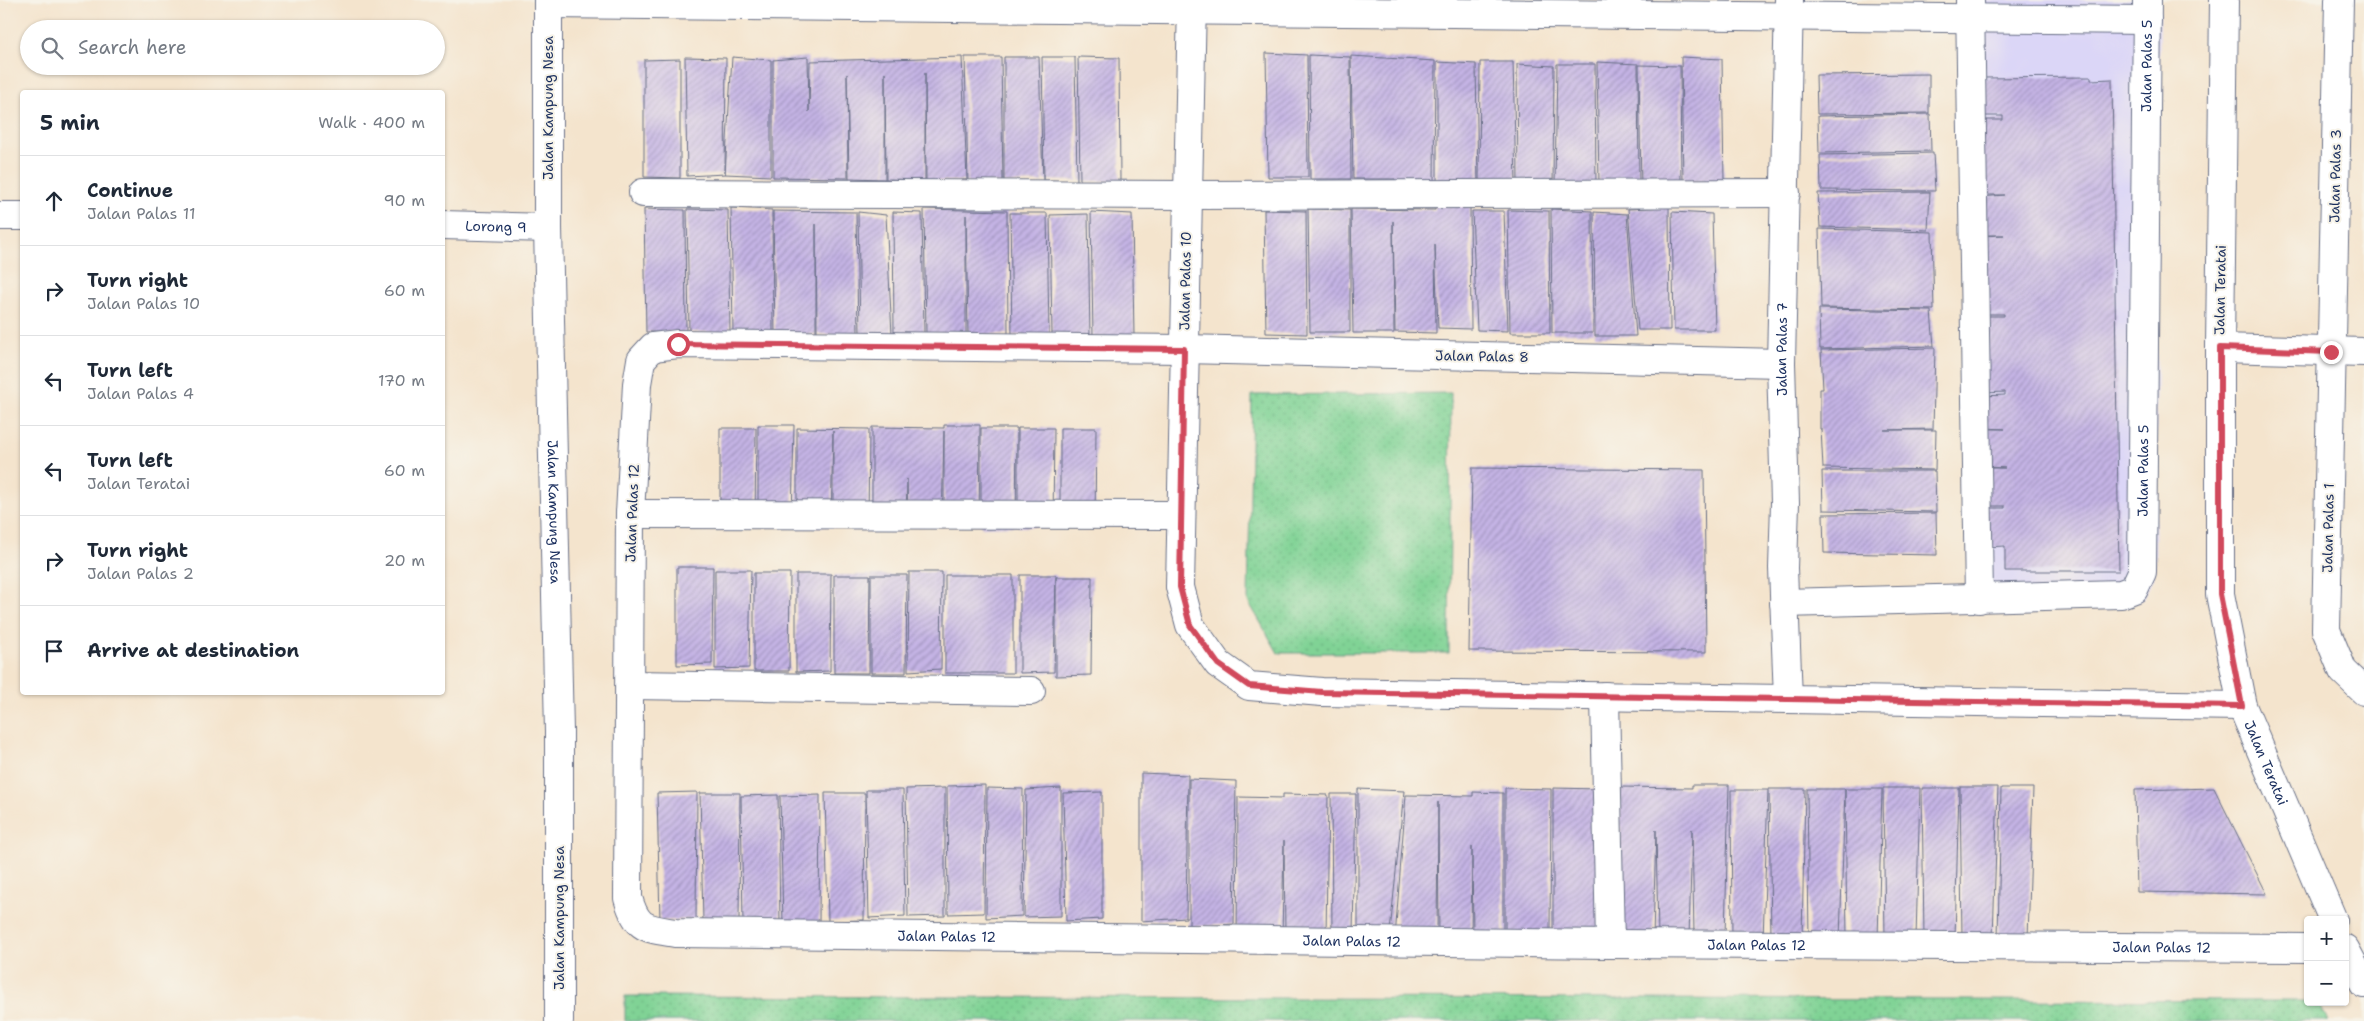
<!DOCTYPE html>
<meta charset="utf-8">
<style>
body{margin:0;font-family:"Shantell Sans",sans-serif;background:#f2f2f3;color:#1f2937}
.controls{position:absolute;right:15px;bottom:15px;display:grid;overflow:hidden;border-radius:5px;box-shadow:0 1px 4px #0004}
.controls button{width:45px;height:45px;display:grid;place-items:center;padding:0;border:0;border-bottom:1px solid #e0e1e3;background:#fff;color:#1f2937;font:25px sans-serif}
.stop{position:absolute;width:15px;height:15px;margin:-11px;border:4px solid #d1495b;border-radius:50%;background:#fff}
.stop.end{background:#d1495b;border-color:#fff;box-shadow:0 1px 5px #0008}
.list{margin:0;padding:0;list-style:none}
h2{display:flex;justify-content:space-between;align-items:center;height:65px;margin:0;padding:0 20px;font-size:21px}
h2 small{font-size:16px;font-weight:400;color:#747a83}
.list li{display:grid;grid-template-columns:32px 1fr auto;gap:15px;align-items:center;box-sizing:border-box;height:90px;padding:0 20px;border-top:1px solid #e0e1e3}
.list b{display:block;font-size:19px;white-space:nowrap}
.list p{margin:0;font-size:16px;white-space:nowrap;color:#747a83}
.list em{font-size:16px;font-style:normal;color:#747a83}
.icon{flex:none;width:28px;height:28px;fill:none;stroke:currentColor;stroke-width:2;stroke-linecap:round;stroke-linejoin:round}
.map{position:relative;flex:none;width:2364px;height:1021px;overflow:hidden}
.search{position:absolute;background:#fff;box-shadow:0 1px 4px #0004;left:20px;top:20px;width:425px;height:55px;display:flex;align-items:center;gap:12px;box-sizing:border-box;padding:0 18px;border-radius:28px;color:#747a83;font-size:19px}
.panel{position:absolute;background:#fff;box-shadow:0 1px 4px #0004;left:20px;top:90px;width:425px;height:605px;border-radius:5px}
.map>svg:first-child{display:block}
.built{fill:#dbd6f7}
.grass{fill:url(#grass-dots);stroke:#4e817a}
.building{fill:url(#building-hatch)}
.lines{fill:none;stroke-linecap:round;stroke-linejoin:round}
.minor-casing{stroke:#676e85;stroke-width:30}
.minor{stroke:#fff;stroke-width:28}
.route{stroke:#d1495b;stroke-width:6}
.labels{text-anchor:middle;dominant-baseline:central;stroke-width:4;stroke-linejoin:round;paint-order:stroke}
.street-label{font-size:14px;fill:#1b2f5e;stroke:#f7f3e8}
</style>
<div class="map">
<svg width="2364" height="1021" viewBox="0 0 2364 1021">
<defs>
<pattern id="grass-dots" width="8" height="8" patternUnits="userSpaceOnUse" patternTransform="scale(1.25)"><rect width="8" height="8" fill="#80d395"/><path d="M2 2h.1M6 6h.1" fill="none" stroke="#6eb583" stroke-width="1.8" stroke-linecap="round"/></pattern>
<pattern id="building-hatch" width="6" height="6" patternUnits="userSpaceOnUse" patternTransform="scale(1.25)"><rect width="6" height="6" fill="#c5b4e5"/><path d="M-1 1l2-2M0 6l6-6M5 7l2-2" fill="none" stroke="#9f93bd"/></pattern>
</defs>
<rect width="100%" height="100%" fill="#f7f3e8"/>
<filter id="ink" filterUnits="userSpaceOnUse"><feTurbulence type="fractalNoise" baseFrequency=".02" numOctaves="2"/><feDisplacementMap in="SourceGraphic" scale="10" xChannelSelector="R" yChannelSelector="G"/><feConvolveMatrix kernelMatrix="1 2 1 2 8 2 1 2 1" color-interpolation-filters="sRGB"/></filter>
<filter id="wash" filterUnits="userSpaceOnUse"><feTurbulence type="fractalNoise" baseFrequency=".0096" numOctaves="4" result="noise"/><feDisplacementMap in="SourceGraphic" scale="20" xChannelSelector="R" yChannelSelector="G"/><feGaussianBlur stdDeviation="1.12" result="paint"/><feColorMatrix in="noise" values="0 0 0 0 0 0 0 0 0 0 0 0 0 0 0 0 0 1.4 0 .05"/><feComposite in="paint" operator="in"/></filter>
<g filter="url(#wash)">
<rect width="100%" height="100%" fill="#f4e4cd"/>
<path class="built" d="M1979,0H2160L2155,572L2144,599L2128,606L1988,612Z"/>
<path class="grass" d="M1451,393L1449,653H1278L1248,601L1252,395Z
M625,996L2308,1001L2319,1002L2328,1021H625Z"/>
<g id="blocks">
<path class="building" d="M1266,53L1307,55L1308,177H1268Z
M1309,55L1350,57L1351,179H1310Z
M1351,56L1435,61L1434,183H1395V179H1353Z
M685,57L726,58L725,174L687,176Z
M732,57L771,60V176L725,174Z
M808,57L809,112L810,61L962,57L967,181H926L925,73V180L886,179L885,73V179L849,178L847,74L848,178L773,177V60Z
M965,57H1001L1003,183L968,182Z
M1004,57H1039L1043,182L1004,183Z
M1042,57H1075L1077,181L1044,180Z
M1078,57L1119,58L1120,181H1080Z
M1681,57L1722,59L1724,181H1683Z
M680,59V178L644,177V60Z
M1437,62L1476,64L1478,186H1437Z
M1480,62H1513L1516,184H1479Z
M1597,62L1638,64L1639,186H1599Z
M1517,64L1554,66L1553,186L1518,187Z
M1557,64H1595L1596,186H1555Z
M1639,65L1680,66L1681,188H1641Z
M1929,74V113L1817,114L1816,75Z
M2091,77V80L2112,79L2119,571H2005V546L1985,547L1983,508H2005V506H1983L1980,468H2005L1984,467L1981,429H2005L1985,428L1982,396L2005,395V392L1984,393L1982,316H2004V314H1981L1980,236L2004,235H1984L1981,197L2004,195H1982L1979,120H2003V116H1985L1982,78Z
M1930,114L1931,151L1819,153L1818,116Z
M1933,153L1935,191L1821,190L1820,155Z
M1930,192L1928,230L1820,227L1818,193Z
M1435,205L1470,207L1471,329L1438,328L1435,244L1436,333L1395,332L1393,221L1394,333H1353L1351,209L1435,210Z
M1669,207L1670,330H1638L1628,209Z
M731,208L772,210L773,332H733Z
M644,209L685,210L686,332H646Z
M687,209L728,210L730,332H689Z
M924,209L1007,211L1008,334H968L966,215V333H926Z
M1308,209L1350,210V332H1310Z
M1551,209L1592,211L1593,333H1552Z
M1264,210L1306,211L1307,334L1266,333Z
M1508,210L1549,211L1550,333H1510Z
M773,211L856,212L858,335L817,334L816,224V334H775Z
M1472,211H1504L1508,331L1477,330Z
M858,212L886,215L892,335L860,334Z
M893,212L922,213L924,333L894,335Z
M1091,212L1132,214L1134,337H1093Z
M1594,212L1627,214L1636,336H1595Z
M1672,212L1712,214L1715,330H1674Z
M1010,213H1047L1049,335H1012Z
M1088,214L1090,337L1052,336L1050,215Z
M1819,229L1932,232L1934,310L1821,308Z
M1819,309L1931,311L1934,346L1820,349Z
M1935,348L1933,429L1884,430H1936L1935,470L1823,468L1821,429H1820V389H1823L1821,350Z
M758,425H794L792,522L758,523Z
M944,425H980L979,522L944,523V431L942,526H908L907,479L906,525L872,526V427L944,428Z
M720,428H756L755,526H720Z
M797,428L869,429L868,527H833V431L831,526L797,527Z
M981,428H1017L1016,526L981,527Z
M1018,428H1054L1053,526L1018,527Z
M1060,428H1096L1095,526H1060Z
M1472,468L1704,470L1706,652L1469,651Z
M1822,471H1935L1936,512L1823,510Z
M1936,513L1937,555L1824,553L1823,514Z
M677,567H713L712,664L677,665Z
M715,570H751L749,668L715,669Z
M909,572H942L941,669L908,671Z
M754,573H790L789,671H754Z
M796,574H831L830,671L796,672Z
M834,575H870L869,673H834Z
M871,575H907L906,673H871Z
M945,575H1013V673H945Z
M1020,575H1056L1054,672L1020,673Z
M1056,577H1092L1091,675L1056,676Z
M1141,773L1188,775L1186,918L1141,921Z
M1189,779L1236,781L1234,924L1189,927Z
M985,785L984,913L948,914L947,786Z
M1692,785H1729L1725,935H1694L1692,829L1689,938H1658L1656,830L1653,937H1622L1620,787L1692,788Z
M1960,787H1998L1993,937H1962Z
M945,788V916L908,917L906,789Z
M987,788L1023,789L1022,916L986,918Z
M1061,788V916L1024,917L1026,790Z
M1505,788L1551,789L1550,932L1505,935Z
M1553,788L1599,789V932L1553,935Z
M1883,788H1920L1916,938H1885Z
M1922,788H1959L1955,938H1924Z
M2001,788H2033L2028,938H1998Z
M2214,788L2267,894L2137,892L2135,790Z
M1358,789L1404,791L1390,932L1358,937Z
M1769,789H1805L1802,939H1771Z
M1807,789H1845L1840,939H1809Z
M1845,789H1882L1878,939H1847Z
M866,790H903L905,916L869,918Z
M1731,790H1768L1763,940H1732Z
M697,792L696,919L660,921L657,793Z
M1102,792V919L1066,921L1063,793Z
M1473,792L1503,793V935L1473,937L1472,846L1471,939L1439,942L1438,802L1437,937L1395,938L1406,795L1473,796Z
M700,793H740L739,921H703Z
M825,793H865L864,920L828,921Z
M1283,794L1328,795L1326,937L1285,936L1284,841L1282,937H1237L1238,797L1283,798Z
M1331,794H1356L1353,932H1332Z
M778,795L780,923L743,924L741,796Z
M820,795L819,923L783,924L780,796Z"/>
</g>
</g>
<g filter="url(#ink)">
<use href="#blocks" fill-opacity="0" stroke="#676e85" stroke-width="1"/>
<g class="lines">
<defs>
<g id="minor">
<path id="s1" d="M548,0V228L559,732V1021"/>
<path d="M1192,0L1180,587L1190,625L1218,664L1249,686L1322,692L2242,706"/>
<path d="M1970,0L1979,599"/>
<path id="s2" d="M2224,0L2220,348V594L2242,706L2333,920"/>
<path d="M2339,0L2326,630L2343,671L2364,691"/>
<path d="M548,4L2147,20"/>
<path d="M643,193L1188,195L1786,193"/>
<path d="M0,216H22"/>
<path id="s3" d="M442,225L548,228"/>
<path d="M2220,348L2364,352"/>
<path id="s4" d="M1781,363L1184,349L678,344L653,347L641,360L637,384L630,514L628,898C637,929 645,928 675,933L1610,944L2308,948"/>
<path d="M630,514L1180,515"/>
<path id="s5" d="M1784,603L2121,594L2134,589L2142,572L2147,0"/>
<path d="M630,685L1031,691"/>
<path d="M1605,696L1610,944"/>
<path id="s6" d="M1788,699L1783,568L1785,503L1781,363L1789,0"/>
<path d="M2345,949L2364,984"/>
</g>
</defs>
<use href="#minor" class="minor-casing"/>
<use href="#minor" class="minor"/>
</g>
</g>
<g class="lines" filter="url(#ink)">
<path class="route" d="M678,344L1184,349L1180,587L1190,625L1218,664L1249,686L1322,692L2242,706L2220,594V348L2331,352"/>
</g>
<g class="labels">
<g class="street-label">
<text stroke="none"><textPath href="#s5" startOffset="876">Jalan Palas 5</textPath></text>
<text transform="translate(548 108) rotate(-90)">Jalan Kampung Nesa</text>
<text transform="translate(2335 176) rotate(-89)">Jalan Palas 3</text>
<text stroke="none"><textPath href="#s3" startOffset="54">Lorong 9</textPath></text>
<text transform="translate(1185 281) rotate(-89)">Jalan Palas 10</text>
<text transform="translate(2220 290) rotate(-89)">Jalan Teratai</text>
<text stroke="none"><textPath href="#s6" startOffset="350">Jalan Palas 7</textPath></text>
<text transform="translate(1482 356) rotate(1)">Jalan Palas 8</text>
<text stroke="none"><textPath href="#s5" startOffset="471">Jalan Palas 5</textPath></text>
<text stroke="none"><textPath href="#s1" startOffset="512">Jalan Kampung Nesa</textPath></text>
<text transform="translate(632 513) rotate(-88)">Jalan Palas 12</text>
<text transform="translate(2328 528) rotate(-89)">Jalan Palas 1</text>
<text stroke="none"><textPath href="#s2" startOffset="770">Jalan Teratai</textPath></text>
<text transform="translate(559 918) rotate(-90)">Jalan Kampung Nesa</text>
<text stroke="none"><textPath href="#s4" startOffset="2021">Jalan Palas 12</textPath></text>
<text stroke="none"><textPath href="#s4" startOffset="2426">Jalan Palas 12</textPath></text>
<text stroke="none"><textPath href="#s4" startOffset="2831">Jalan Palas 12</textPath></text>
<text stroke="none"><textPath href="#s4" startOffset="3236">Jalan Palas 12</textPath></text>
</g>
</g>
</svg>
<div class="controls">
<button>+</button>
<button>−</button>
</div>
<div class="stop" style="left:678px;top:344px"></div>
<div class="stop end" style="left:2331px;top:352px"></div>
<div class="search"><svg class="icon" aria-label="search" viewBox="0 0 24 24"><circle cx="10" cy="10" r="6"/><path d="M15 15l6 6"/></svg>Search here</div>
<section class="panel">
<h2>5 min<small>Walk · 400 m</small></h2>
<ul class="list">
<li><svg class="icon" aria-label="ahead" viewBox="0 0 24 24"><path d="M12 20V5M6 11l6-6 6 6"/></svg><div><b>Continue</b><p>Jalan Palas 11</p></div><em>90 m</em></li>
<li><svg class="icon" aria-label="right" viewBox="0 0 24 24"><path d="M7 20v-9h11M14 6l5 5-5 5"/></svg><div><b>Turn right</b><p>Jalan Palas 10</p></div><em>60 m</em></li>
<li><svg class="icon" aria-label="left" viewBox="0 0 24 24"><path d="M17 20v-9H6M10 6l-5 5 5 5"/></svg><div><b>Turn left</b><p>Jalan Palas 4</p></div><em>170 m</em></li>
<li><svg class="icon" aria-label="left" viewBox="0 0 24 24"><path d="M17 20v-9H6M10 6l-5 5 5 5"/></svg><div><b>Turn left</b><p>Jalan Teratai</p></div><em>60 m</em></li>
<li><svg class="icon" aria-label="right" viewBox="0 0 24 24"><path d="M7 20v-9h11M14 6l5 5-5 5"/></svg><div><b>Turn right</b><p>Jalan Palas 2</p></div><em>20 m</em></li>
<li><svg class="icon" aria-label="arrive" viewBox="0 0 24 24"><path d="M6 21V4h12l-3 4 3 4H6"/></svg><div><b>Arrive at destination</b></div></li>
</ul>
</section>
</div>
